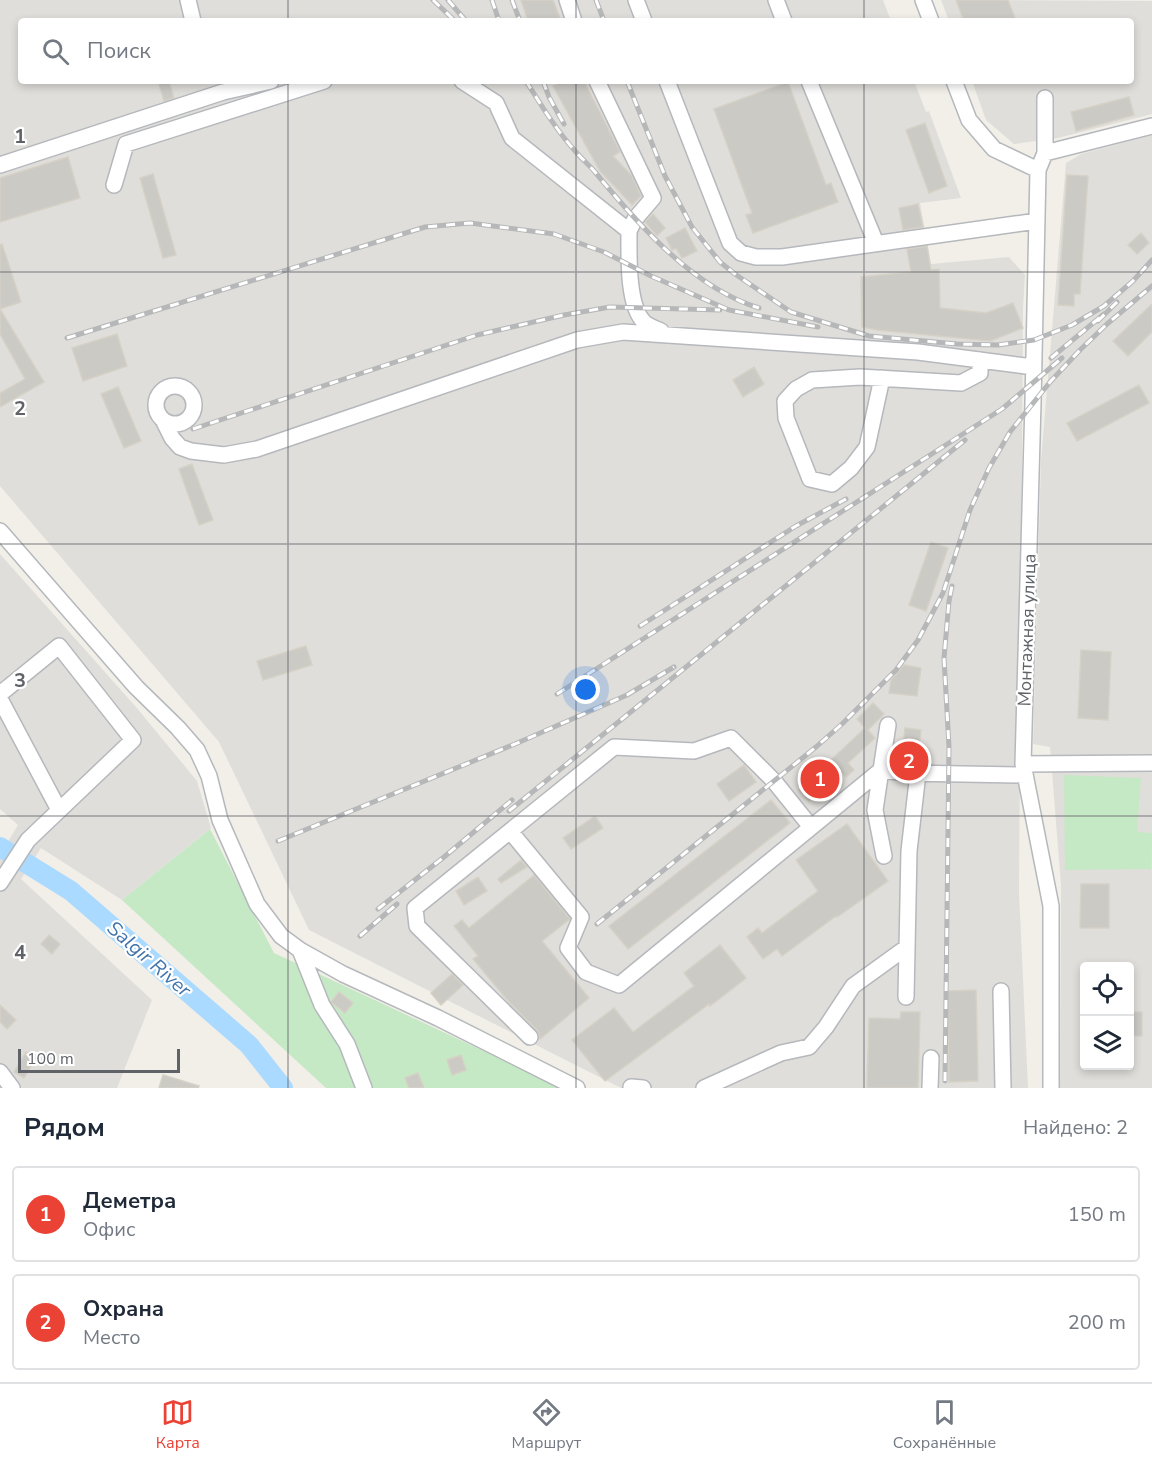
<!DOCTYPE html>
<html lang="ru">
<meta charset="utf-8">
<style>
body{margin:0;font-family:"Nunito Sans",sans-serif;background:#f2f2f3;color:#1f2937}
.controls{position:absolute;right:18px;bottom:18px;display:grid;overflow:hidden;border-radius:6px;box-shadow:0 3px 9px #0003}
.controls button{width:54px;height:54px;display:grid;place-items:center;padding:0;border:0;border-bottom:2px solid #e0e1e3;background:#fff;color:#1f2937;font:30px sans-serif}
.scale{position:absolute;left:18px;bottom:15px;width:162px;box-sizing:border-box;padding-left:6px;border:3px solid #5f6368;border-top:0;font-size:16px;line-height:21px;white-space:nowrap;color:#5f6368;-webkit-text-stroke:4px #fff;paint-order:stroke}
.you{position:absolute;left:586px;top:690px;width:21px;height:21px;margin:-15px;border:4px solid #fff;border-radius:50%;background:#1a73e8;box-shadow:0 0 0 9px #1a73e833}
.badge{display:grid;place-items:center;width:39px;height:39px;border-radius:50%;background:#ea4335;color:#fff;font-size:20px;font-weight:700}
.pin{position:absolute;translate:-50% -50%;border:3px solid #fff;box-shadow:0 2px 6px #0006}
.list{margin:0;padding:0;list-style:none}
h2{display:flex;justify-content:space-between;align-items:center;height:78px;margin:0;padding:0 24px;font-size:26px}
h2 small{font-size:20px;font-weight:400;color:#747a83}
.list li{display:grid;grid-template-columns:39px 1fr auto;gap:18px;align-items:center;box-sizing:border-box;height:96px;margin:0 12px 12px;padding:0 12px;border:2px solid #e0e1e3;border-radius:6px}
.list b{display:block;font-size:22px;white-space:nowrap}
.list p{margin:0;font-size:20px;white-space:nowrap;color:#747a83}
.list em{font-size:20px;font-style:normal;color:#747a83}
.icon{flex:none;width:33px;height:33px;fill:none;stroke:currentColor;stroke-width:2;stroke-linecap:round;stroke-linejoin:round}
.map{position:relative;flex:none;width:1152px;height:1088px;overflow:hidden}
.search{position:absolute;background:#fff;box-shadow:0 3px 9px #0003;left:18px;right:18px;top:18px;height:66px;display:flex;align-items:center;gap:15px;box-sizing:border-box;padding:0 21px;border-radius:6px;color:#747a83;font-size:22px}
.sheet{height:294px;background:#fff}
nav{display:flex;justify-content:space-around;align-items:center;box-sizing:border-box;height:84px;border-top:2px solid #e0e1e3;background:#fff;font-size:16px;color:#747a83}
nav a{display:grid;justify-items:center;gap:3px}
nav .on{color:#ea4335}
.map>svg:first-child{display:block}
.industrial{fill:#e0deda;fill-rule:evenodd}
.green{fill:#c5e8c5}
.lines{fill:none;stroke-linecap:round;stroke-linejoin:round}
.river{stroke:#aadaff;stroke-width:20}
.building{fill:#cccac5;stroke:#d6d1c6;stroke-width:1.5}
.minor-casing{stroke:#b5b8bc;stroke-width:18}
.minor{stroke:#fff;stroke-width:15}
.rail-casing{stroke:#b6b7b8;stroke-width:5}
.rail{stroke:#fff;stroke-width:3;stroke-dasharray:9;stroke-linecap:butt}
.grid{fill:none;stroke:#5f6368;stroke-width:1.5;stroke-opacity:0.55}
.labels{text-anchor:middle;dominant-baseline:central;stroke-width:4.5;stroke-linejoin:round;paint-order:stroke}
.street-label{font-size:18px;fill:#5f6368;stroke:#fff}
.water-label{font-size:20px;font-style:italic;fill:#4174aa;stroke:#fff}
.grid-label{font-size:20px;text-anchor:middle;font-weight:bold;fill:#5f6368;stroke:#fff;stroke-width:4.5;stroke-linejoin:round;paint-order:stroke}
</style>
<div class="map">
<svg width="1152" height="1088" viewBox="0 0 1152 1088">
<rect width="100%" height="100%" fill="#f1efe8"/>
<path class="industrial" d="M0,0H883L891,21H21V81H914L926,112L929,111L961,198L920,203L931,264L1009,257L1025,275L1023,308L1019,892L1028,1088H621L309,930L219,742L0,486Z
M941,0L1152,1V114L1058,138L1014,144L986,120L972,81H1131V21H949Z
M1152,135V1088H1060L1061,885L1050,747L1033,744L1041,461L1066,163L1081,154ZM1084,966H1130V1066H1084Z
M0,554L136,707L197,781L211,828L122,900L41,848L21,879L152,1000L117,1088H0V855L18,825L0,809Z"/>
<path class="green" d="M1064,775L1141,778L1137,832L1152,833L1151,869L1065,870Z
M210,829L274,953L563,1088H326L122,900Z"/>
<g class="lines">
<path class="river" d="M0,847L71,891L249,1045L283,1088"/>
</g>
<path class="building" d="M521,0H553L561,21H528Z
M956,0H1008L1016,21H964Z
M158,81H169L174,98L164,101Z
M562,81H584L620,152L613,156L632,176L641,196L632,205L600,171L553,86Z
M788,82L826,185L831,183L838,202L753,233L746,215L752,213L714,109Z
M1129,97L1134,115L1076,131L1071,112Z
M925,123L947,186L929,193L906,130Z
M68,157L80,198L0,222V178Z
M153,174L176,255L163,258L140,178Z
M1067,175L1088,176L1080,294H1074V306L1058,305Z
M918,204L923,227L903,230L899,208Z
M653,214L665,228L657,236L645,222Z
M685,228L697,251L682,258L676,248L672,250L666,238Z
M1141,233L1149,243L1137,254L1128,245Z
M2,244L21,302L0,309V245Z
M927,246L931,270L939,269L940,308L986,313L1013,303L1023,328L990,341L877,330L862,327L861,277L911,272L907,249Z
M1152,304V332L1128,356L1113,341Z
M0,309L44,382L0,407V393L25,379L0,334Z
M117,334L127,366L83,381L72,348Z
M754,367L764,384L743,397L733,380Z
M1139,385L1149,403L1077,441L1067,423Z
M118,387L141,441L124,448L101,394Z
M192,464L213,520L199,525L179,469Z
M931,542L948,548L926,611L909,605Z
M306,646L312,665L263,680L257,661Z
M1081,650L1111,652L1108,720L1078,718Z
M904,665L921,668L917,696L889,693L891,680Z
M873,703L884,714L868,730L875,738L848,763L854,770L846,777L840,771L809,801L799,790L865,728L857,719Z
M905,728L921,730L917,763L901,762Z
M744,765L756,782L729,801L717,784Z
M771,800L790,823L628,949L609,926Z
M595,816L603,828L571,849L563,838Z
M847,824L888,881L837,917L836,916L782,956L777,949L763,959L747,937L758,928L762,933L818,891L796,860Z
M521,860L527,867L501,883L498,879Z
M534,875L570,919L542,941L589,998L540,1039L539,1034L537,1030L509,1002L473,959L478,956L454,926L462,920L469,928Z
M478,877L487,891L464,905L456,891Z
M1081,884H1109V928H1080Z
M49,935L60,944L52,954L41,944Z
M720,945L746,978L710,1006L709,1004L605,1081L572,1040L614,1008L633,1032L694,986L684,973Z
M452,974L463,985L441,1005L431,993Z
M976,990L978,1081L949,1082L947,991Z
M339,992L353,1003L345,1013L331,1002Z
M0,1005L16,1020L7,1029L0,1022Z
M901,1012H920L918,1088H867L869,1018L900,1019Z
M1130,1012H1142V1036H1130Z
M26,1052L36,1058L24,1078L14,1072Z
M461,1055L466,1070L452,1075L447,1060Z
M418,1073L424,1088H409L405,1078Z
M163,1075L199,1086L198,1088H159Z"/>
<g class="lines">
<defs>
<path id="minor" d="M188,0L193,21
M567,0L574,21
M636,0L644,21
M776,0L784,21
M923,0L931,21
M462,81L496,103L512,138L629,231C629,255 627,305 644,322C648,326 656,329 661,331
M597,81L653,198L635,219L629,231
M667,81L730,243L741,253L756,257H782L1037,221
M809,81L876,243
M954,81L969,120L994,149L1038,170
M1045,98V153
M0,165L223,92L271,81
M114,185L126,144L324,81
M882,378L867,447L851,468L832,484L810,479L786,418L785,401L796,389L812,380L860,377L961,383L980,373V360
M156 405a19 19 0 1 1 38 0a19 19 0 1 1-38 0Z
M163,420L172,438L180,447L191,451L224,455L257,449L577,340L623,332L918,352L1033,367
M0,531L136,687L178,728L197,750L209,776L220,820L257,904L281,936L300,950L343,974L438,1018L577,1088
M0,694L59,646L133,740L28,840L0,883
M0,699L59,810
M888,725L881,770L907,773L1025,775
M1023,764L1152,763
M881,770L875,810L884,856
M510,831L581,917L568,948L586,972L619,985L881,770
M300,950L322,1005L347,1044L364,1088
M1001,991L1003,1088
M906,997L909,851L918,773
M530,1037L417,926L415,908L614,747L694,751L731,738L774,781L811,827
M0,1072L12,1088
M631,1087L643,1088
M704,1088L781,1053L809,1047L826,1027L853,986L907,947
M930,1088L931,1058
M1051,1088V906L1023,764L1033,402L1038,170L1045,153L1152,126"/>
</defs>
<use href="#minor" class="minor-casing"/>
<use href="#minor" class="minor"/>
<defs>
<path id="rail" d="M433,0L455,21
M448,0L466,21
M492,0L499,21
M512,0L520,21
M596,0L604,21
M526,81C541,105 557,131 576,152C582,159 589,165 595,172C637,223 693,288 759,308
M543,81L549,97L564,124
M627,81L665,176L692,227L720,262L735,274L791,312L869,336L957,344L998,345L1034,340L1072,325L1104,306L1133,281L1152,260
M1098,321L1117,302
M67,338L425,227L470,223L554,234L604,252L651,276L729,310L818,327
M1051,358L1104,314
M193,429L477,335L564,315L610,307L720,310
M640,626L796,526L846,499
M557,694L1002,409L1062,358
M509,811L965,440
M278,841L515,744L627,695L674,667
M378,909L444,857L512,800
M597,924L816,747L842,724L896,670L918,640L943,593L970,510L989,468L1010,432L1050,382L1080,350L1107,324L1152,286
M360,936L397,904
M945,1081L949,747L944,658L949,601L952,586"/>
</defs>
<use href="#rail" class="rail-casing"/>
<use href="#rail" class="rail"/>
</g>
<path class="grid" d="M288,0V21M576,0V21M864,0V21M288,81V1088M576,81V1088M864,81V1088M0,272H1152M0,544H1152M0,816H1152"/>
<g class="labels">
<g class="street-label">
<text transform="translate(1027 630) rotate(-88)">Монтажная улица</text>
</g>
<g class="water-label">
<text transform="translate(149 959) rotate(41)">Salgir River</text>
</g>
</g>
<g class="grid-label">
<text x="20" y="143">1</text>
<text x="20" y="415">2</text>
<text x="20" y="687">3</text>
<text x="20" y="959">4</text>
</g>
</svg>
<div class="controls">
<button><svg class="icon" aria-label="locate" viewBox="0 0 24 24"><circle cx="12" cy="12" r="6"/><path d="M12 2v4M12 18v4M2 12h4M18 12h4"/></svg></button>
<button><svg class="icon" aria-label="layers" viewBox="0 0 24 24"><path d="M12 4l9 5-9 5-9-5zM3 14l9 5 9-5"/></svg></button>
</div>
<div class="scale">100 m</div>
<div class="you"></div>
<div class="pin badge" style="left:820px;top:779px">1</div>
<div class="pin badge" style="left:909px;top:761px">2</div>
<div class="search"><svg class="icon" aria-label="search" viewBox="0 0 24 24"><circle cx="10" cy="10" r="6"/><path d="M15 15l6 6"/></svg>Поиск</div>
</div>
<section class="sheet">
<h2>Рядом<small>Найдено: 2</small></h2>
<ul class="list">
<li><span class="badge">1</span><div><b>Деметра</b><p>Офис</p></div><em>150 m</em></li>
<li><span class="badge">2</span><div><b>Охрана</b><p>Место</p></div><em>200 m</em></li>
</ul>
</section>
<nav>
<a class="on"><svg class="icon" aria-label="map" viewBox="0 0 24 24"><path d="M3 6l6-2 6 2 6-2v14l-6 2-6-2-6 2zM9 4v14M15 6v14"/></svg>Карта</a>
<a><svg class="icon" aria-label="directions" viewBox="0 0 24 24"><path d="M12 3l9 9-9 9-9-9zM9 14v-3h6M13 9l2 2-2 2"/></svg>Маршрут</a>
<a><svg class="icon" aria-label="saved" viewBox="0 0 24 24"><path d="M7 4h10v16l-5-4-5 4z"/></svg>Сохранённые</a>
</nav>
